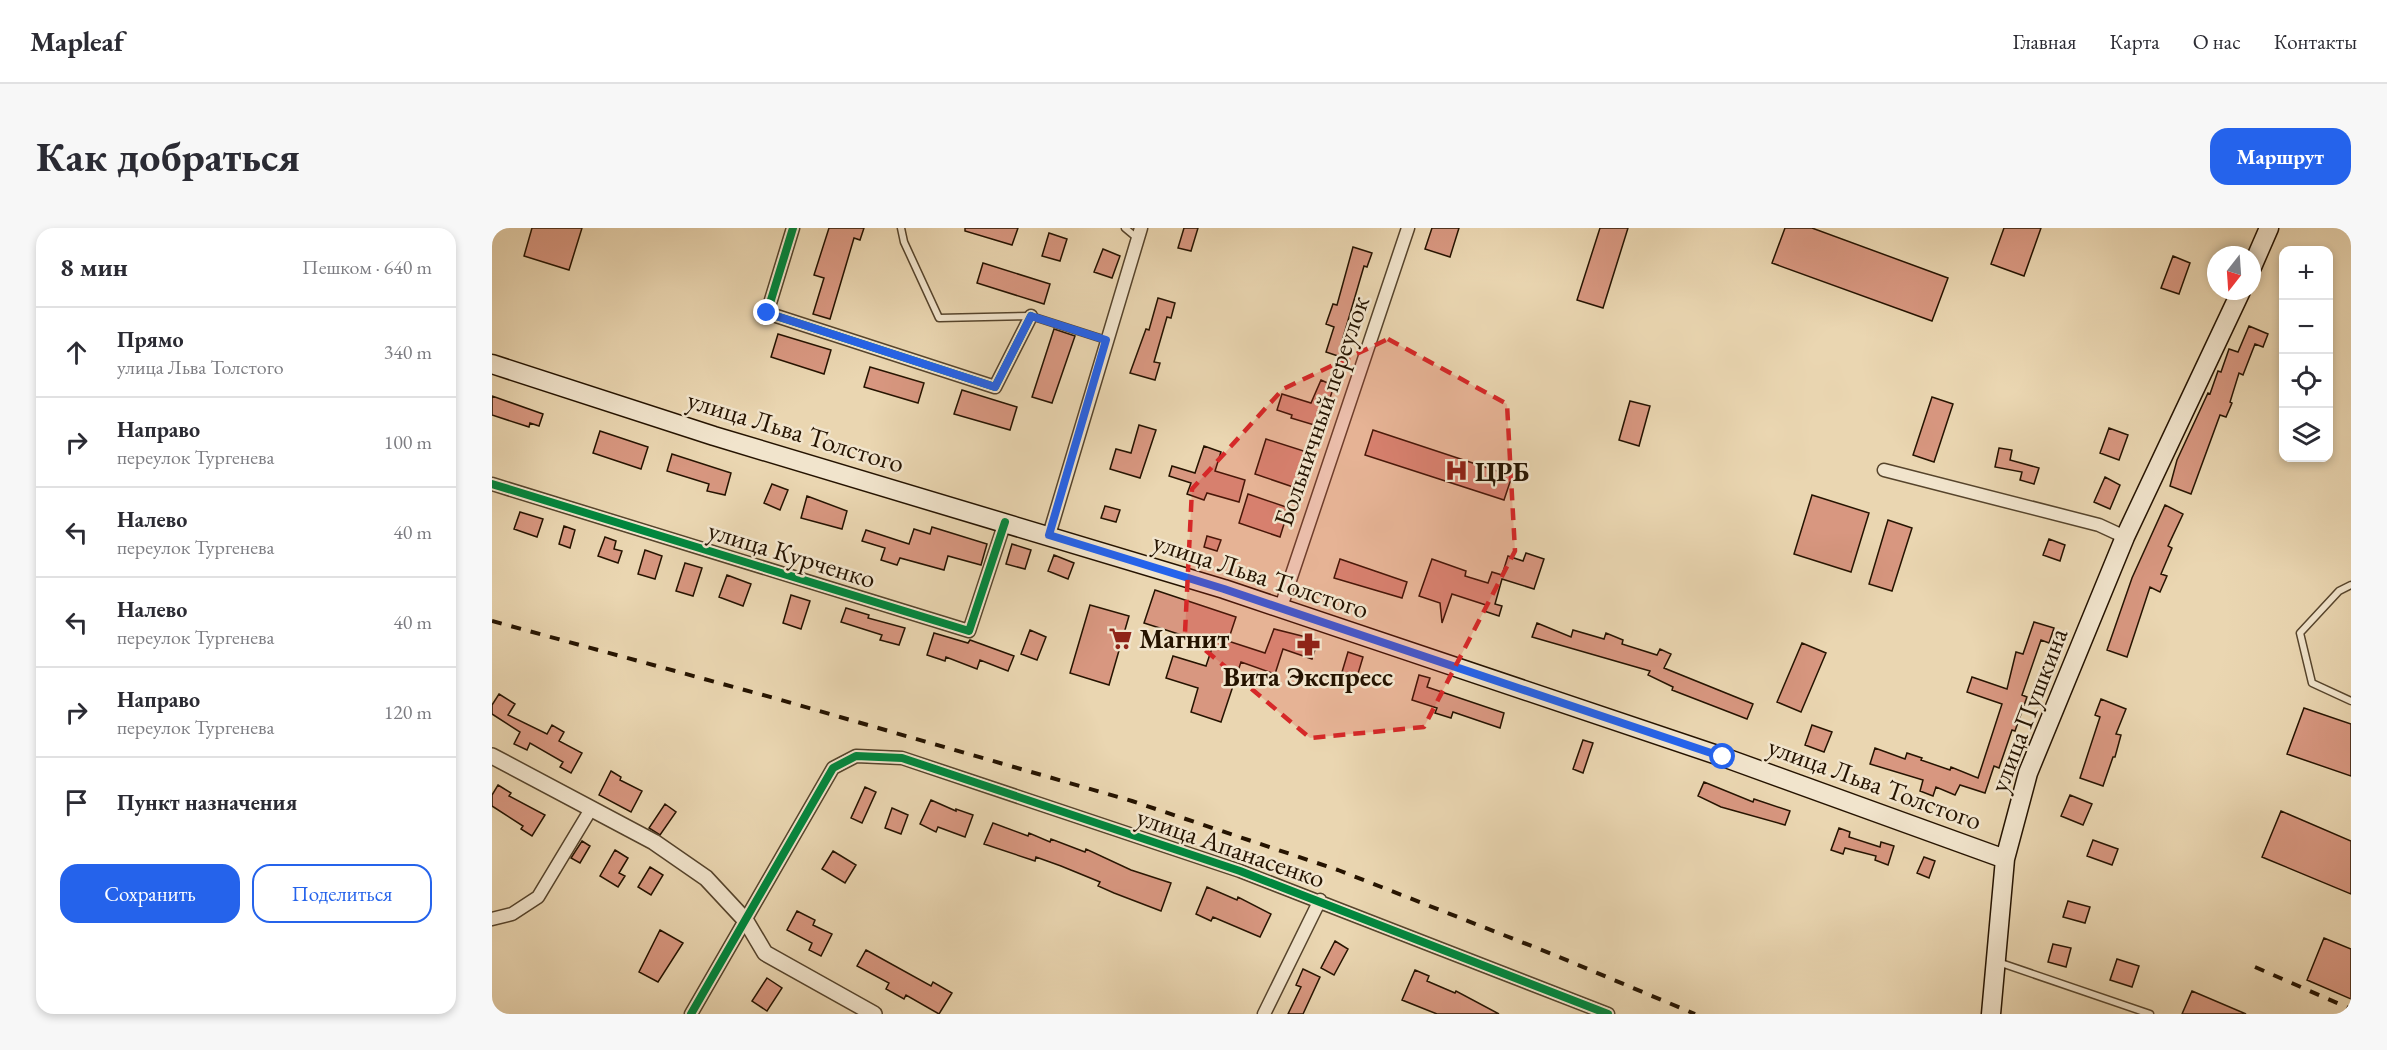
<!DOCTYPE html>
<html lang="ru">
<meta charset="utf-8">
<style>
body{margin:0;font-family:"EB Garamond",serif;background:#f7f7f7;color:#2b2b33}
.controls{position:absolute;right:18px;top:18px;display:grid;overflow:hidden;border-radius:12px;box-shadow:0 3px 9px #0003}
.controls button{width:54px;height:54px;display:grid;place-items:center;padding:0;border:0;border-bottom:2px solid #e1e1e2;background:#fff;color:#2b2b33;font:30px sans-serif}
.compass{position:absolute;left:1715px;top:18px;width:54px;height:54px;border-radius:50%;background:#fff;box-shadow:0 3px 9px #0003;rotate:197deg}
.stop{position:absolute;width:18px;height:18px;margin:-14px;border:4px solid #2563eb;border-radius:50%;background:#fff}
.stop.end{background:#2563eb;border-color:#fff;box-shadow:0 2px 6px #0008}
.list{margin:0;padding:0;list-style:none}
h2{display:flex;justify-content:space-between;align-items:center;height:78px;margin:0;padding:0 24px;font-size:26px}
h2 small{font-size:20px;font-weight:400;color:#7c7c81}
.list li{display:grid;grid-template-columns:39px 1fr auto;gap:18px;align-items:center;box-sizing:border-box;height:90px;padding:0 24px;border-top:2px solid #e1e1e2}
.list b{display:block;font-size:22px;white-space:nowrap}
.list p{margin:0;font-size:20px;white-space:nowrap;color:#7c7c81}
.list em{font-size:20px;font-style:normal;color:#7c7c81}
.actions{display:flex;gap:12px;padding:18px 24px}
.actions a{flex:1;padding:14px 0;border:2px solid #2563eb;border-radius:18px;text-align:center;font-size:21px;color:#2563eb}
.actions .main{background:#2563eb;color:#fff}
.icon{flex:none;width:33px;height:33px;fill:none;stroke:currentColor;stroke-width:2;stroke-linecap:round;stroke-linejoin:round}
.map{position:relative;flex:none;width:1859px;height:786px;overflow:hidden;border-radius:18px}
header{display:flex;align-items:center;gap:36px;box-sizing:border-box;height:84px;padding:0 30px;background:#fff;border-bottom:2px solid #e1e1e2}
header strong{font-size:28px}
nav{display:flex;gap:33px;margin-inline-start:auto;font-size:21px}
.intro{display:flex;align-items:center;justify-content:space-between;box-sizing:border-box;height:144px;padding:0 36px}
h1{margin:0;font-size:42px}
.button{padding:15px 27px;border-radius:18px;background:#2563eb;color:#fff;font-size:21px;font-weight:700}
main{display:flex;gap:36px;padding:0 36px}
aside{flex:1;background:#fff;border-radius:18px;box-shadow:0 3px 9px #0003}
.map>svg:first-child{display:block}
.building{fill:#d89780;stroke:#251300;stroke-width:1.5}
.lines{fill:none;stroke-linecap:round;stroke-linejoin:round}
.service-casing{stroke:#56442c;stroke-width:9}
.minor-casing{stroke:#56442c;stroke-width:15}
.tertiary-casing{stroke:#56442c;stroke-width:18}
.secondary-casing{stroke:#251300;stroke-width:21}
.service{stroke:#f1e4cc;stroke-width:6}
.minor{stroke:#f1e4cc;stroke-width:12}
.tertiary{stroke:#f1e4cc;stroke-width:15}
.secondary{stroke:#f1e4cc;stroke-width:18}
.rail{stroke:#251300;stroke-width:4;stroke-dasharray:10 10;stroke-linecap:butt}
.cycleway-casing{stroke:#f1e4cc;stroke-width:11}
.cycleway{stroke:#00873e;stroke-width:8}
.route{stroke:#2563eb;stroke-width:8}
.marked{fill:#d62828;fill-opacity:0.2;stroke:#d62828;stroke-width:4.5;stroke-dasharray:12 8;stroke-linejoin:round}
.labels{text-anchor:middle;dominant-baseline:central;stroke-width:5;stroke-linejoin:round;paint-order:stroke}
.street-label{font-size:27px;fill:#251300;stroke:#f1e4cc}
.poi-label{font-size:27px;font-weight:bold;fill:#251300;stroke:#f1e4cc;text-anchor:start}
</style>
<header>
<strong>Mapleaf</strong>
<nav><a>Главная</a><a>Карта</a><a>О нас</a><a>Контакты</a></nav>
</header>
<div class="intro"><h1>Как добраться</h1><a class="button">Маршрут</a></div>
<main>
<aside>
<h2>8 мин<small>Пешком · 640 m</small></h2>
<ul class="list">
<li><svg class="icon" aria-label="ahead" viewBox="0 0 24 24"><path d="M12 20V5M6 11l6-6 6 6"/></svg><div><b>Прямо</b><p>улица Льва Толстого</p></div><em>340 m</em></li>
<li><svg class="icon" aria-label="right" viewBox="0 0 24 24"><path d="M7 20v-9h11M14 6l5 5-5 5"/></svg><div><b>Направо</b><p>переулок Тургенева</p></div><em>100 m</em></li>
<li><svg class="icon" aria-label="left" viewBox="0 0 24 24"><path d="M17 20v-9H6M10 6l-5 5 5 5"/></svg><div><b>Налево</b><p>переулок Тургенева</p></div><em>40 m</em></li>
<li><svg class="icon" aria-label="left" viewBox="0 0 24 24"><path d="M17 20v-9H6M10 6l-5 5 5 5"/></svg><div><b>Налево</b><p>переулок Тургенева</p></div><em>40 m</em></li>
<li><svg class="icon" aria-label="right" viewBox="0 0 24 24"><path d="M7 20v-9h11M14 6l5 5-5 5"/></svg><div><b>Направо</b><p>переулок Тургенева</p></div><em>120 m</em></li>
<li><svg class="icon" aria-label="arrive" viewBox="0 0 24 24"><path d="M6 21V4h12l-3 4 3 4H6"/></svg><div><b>Пункт назначения</b></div></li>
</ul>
<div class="actions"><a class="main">Сохранить</a><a>Поделиться</a></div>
</aside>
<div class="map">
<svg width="1859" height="786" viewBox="0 0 1859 786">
<rect width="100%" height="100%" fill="#ead6b1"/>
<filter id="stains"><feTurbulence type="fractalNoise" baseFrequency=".00333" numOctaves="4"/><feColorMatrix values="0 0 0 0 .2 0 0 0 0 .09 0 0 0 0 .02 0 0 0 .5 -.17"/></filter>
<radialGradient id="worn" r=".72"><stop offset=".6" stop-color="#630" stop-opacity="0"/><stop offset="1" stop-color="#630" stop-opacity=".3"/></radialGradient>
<path class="building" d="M40,0H90L77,42L32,28Z
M337,0H372L368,12L362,10L338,91L321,86L332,50L322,47Z
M473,0H526L520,17L473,3Z
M692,0H706L699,23L686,20Z
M940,0H967L958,29L933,21Z
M1108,0H1136L1111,80L1085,72Z
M1293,0H1320L1456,50L1440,93L1280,35Z
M1512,0H1549L1532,48L1499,36Z
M557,5L575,11L568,33L550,28Z
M861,19L880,25L875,39L872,38L850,113L856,115L852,130L834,124L842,99L834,96L841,76L845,77Z
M611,21L628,28L620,50L602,44Z
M1681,28L1698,35L1687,66L1669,60Z
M491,35L558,56L552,76L485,55Z
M666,70L683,75L679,90L675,89L662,134L668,135L663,152L638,145L654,101L657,102Z
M1757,98L1776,106L1771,119L1763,116L1751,147L1747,145L1738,174L1740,175L1734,189L1728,187L1699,266L1678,258L1685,232L1716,165L1718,166L1726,143L1729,144L1737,121L1746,124Z
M562,101L583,108L560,175L540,169Z
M286,106L339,122L332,146L279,129Z
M378,139L432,155L426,175L372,159Z
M829,152L842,158L837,173L829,170V199L799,190L800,187L785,182L790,166L819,175Z
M470,162L525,179L518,202L462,186Z
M0,168L51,186L47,198L38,195L37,199L0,187Z
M1440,169L1461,176L1442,234L1421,227Z
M1138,173L1158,178L1147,218L1127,212Z
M647,197L664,202L648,250L618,241L624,221L639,225Z
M1617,200L1636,207L1627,232L1608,225Z
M881,202L1020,248L1012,272L873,227Z
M108,203L156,219L149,241L101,225Z
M774,211L821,226L810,262L763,246Z
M712,218L729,224L723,243L753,252L747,274L715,265L712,272L695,266L699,255L677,248L680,238L703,245Z
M1507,220L1520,222L1518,232L1547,240L1542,256L1528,252L1530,244L1503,239Z
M180,226L239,245L233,267L215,263L217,256L175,243Z
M1613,249L1628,257L1618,281L1602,274Z
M280,256L296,262L288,282L272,275Z
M756,266L797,280L788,309L747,295Z
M1320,267L1377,285L1359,344L1302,326Z
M315,268L355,283L350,301L309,290Z
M1673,277L1691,286L1676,318L1680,320L1669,346L1675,348L1668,364L1658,359L1635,429L1615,422L1640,350Z
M613,278L628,282L624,294L609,290Z
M28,284L51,291L45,309L22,301Z
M1396,292L1420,300L1400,363L1377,356Z
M72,298L83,302L78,320L67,316Z
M440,299L495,316L489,337L456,328L452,342L408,330L405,337L389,332L393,320L370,313L374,302L417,316L422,301L438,306Z
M715,308L729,312L725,323L712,319Z
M113,309L124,313L122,321L130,323L126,335L106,328Z
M1557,311L1573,317L1568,333L1551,327Z
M520,316L539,322L533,341L514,336Z
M153,322L170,328L163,351L146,346Z
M1034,325L1052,331L1042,361L1010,351L1003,376L1010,378L1007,388L992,383L994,377L960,366L950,395L948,375L927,368L940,331L974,343L973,348L996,355L1000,344L1010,347L1016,328L1031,333Z
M562,327L582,335L576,351L556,343Z
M848,331L915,354L910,370L842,350Z
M193,335L210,340L201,368L184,363Z
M235,347L259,356L251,378L227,369Z
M663,362L744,389L736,413L773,425L782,401L826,412L820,431L791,421L783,446L749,434L729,494L699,484L706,460L674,450L681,428L714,438L721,417L652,395Z
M299,367L318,373L309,401L291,395Z
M598,377L637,388L617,457L578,445Z
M354,380L377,387L376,390L413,400L407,417L388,412L390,407L349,394Z
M1542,394L1562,400L1557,415L1549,412L1530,467L1535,469L1523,503L1520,502L1507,540L1502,538L1493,565L1468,557L1463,567L1444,559L1441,568L1428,563L1431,552L1378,536L1383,520L1413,531L1415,525L1430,530L1429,532L1458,542L1459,539L1486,550L1510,476L1475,464L1480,449L1515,461L1524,424L1531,426Z
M1045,395L1079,409L1081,402L1112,411L1114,405L1131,412L1130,416L1165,427L1168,421L1179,426L1172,440L1261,476L1255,491L1180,462L1181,459L1156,447L1158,443L1040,409Z
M538,402L554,409L545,432L529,426Z
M442,405L476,415L478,412L522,428L516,443L488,432L485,441L454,429L453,433L435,427Z
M1310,415L1334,425L1309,484L1285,474Z
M856,424L871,429L865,449L850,444Z
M927,447L938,450L935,459L1012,485L1008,500L961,484L959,490L943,485L945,480L920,472Z
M7,466L23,476L16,487L55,506L60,497L72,504L67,513L90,525L79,545L68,539L71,534L38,515L35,522L22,516L28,504L0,486V477Z
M1609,471L1634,481L1624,506L1629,507L1623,529H1621L1611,558L1588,550L1608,489L1603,487Z
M1812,480L1859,496V548L1795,526Z
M1320,497L1340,504L1332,524L1313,517Z
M1091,512L1101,515L1091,545L1081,541Z
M119,543L129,549L128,552L150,563L139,584L107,567Z
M1212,554L1261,574L1262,571L1298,583L1293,597L1229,579L1206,568Z
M6,557L19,565L17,568L53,587L40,608L29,601L31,598L0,578V567Z
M373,559L384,564L370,595L359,590Z
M1578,567L1600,576L1591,597L1569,588Z
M439,572L464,583V581L481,587L473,609L446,599L444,604L428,596Z
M173,576L184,584L168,607L157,600Z
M400,580L416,587L409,606L393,600Z
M1789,583L1859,613V666L1770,629Z
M501,595L536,608L537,605L558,614L559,611L593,624L594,621L639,642L679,655L669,683L622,665L606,658L608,654L569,638L544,629L543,633L492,616Z
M1347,600L1358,604L1357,609L1388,619L1389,614L1402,618L1396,637L1383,632L1384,628L1353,620L1351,626L1339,622Z
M1601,612L1626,621L1620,637L1595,628Z
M90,613L98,618L88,635L79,630Z
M123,622L136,630L127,645L133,648L126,659L108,648Z
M341,623L364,637L353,655L330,641Z
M1432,629L1443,633L1437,650L1425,645Z
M158,639L171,647L159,667L146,659Z
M715,659L745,672L746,669L779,686L768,709L721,689L719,693L704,686Z
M1576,673L1598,679L1593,695L1571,689Z
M305,683L323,692L321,697L340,706L329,728L317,722L320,715L295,702Z
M168,702L191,715L166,754L147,744Z
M1832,710L1859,721V771L1815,752Z
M843,713L856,721L842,747L829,740Z
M1561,716L1579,720L1574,739L1556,734Z
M374,722L439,758L441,754L460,765L447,786L414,767L412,771L394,761L397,755L365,738Z
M1625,731L1647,738L1640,759L1618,752Z
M811,741L828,749L811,786H796L809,759L804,757Z
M923,742L937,748L935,753L963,765L964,763L1007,786H945L910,772Z
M275,750L290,760L275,783L260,773Z
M1700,763L1754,786H1690Z"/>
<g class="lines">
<defs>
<path id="service" d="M409,0L412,14L447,90L539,88L614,112
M633,0L645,10
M1859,357L1847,363L1808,405L1820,455L1859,473
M1506,734L1658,786"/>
<path id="minor" d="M301,0L275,85L503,159L539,88
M1392,242L1607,297L1633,309
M0,256L477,403L513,294
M557,307L649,0
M788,382L916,0
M0,691L20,686L46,669L99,581
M199,786L341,540L364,528L410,530L748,643L1116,786
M772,786L828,672"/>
<path id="tertiary" d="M0,528L162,614L214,650L254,693L273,725L382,786"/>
<path id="secondary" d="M1760,39L1777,0
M0,136L222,208L732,361L1231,529L1513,631
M1499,786L1513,631L1536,545L1633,309L1749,63"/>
</defs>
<use href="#service" class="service-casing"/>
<use href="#minor" class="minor-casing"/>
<use href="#tertiary" class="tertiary-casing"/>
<use href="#secondary" class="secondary-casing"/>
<use href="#service" class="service"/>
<use href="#minor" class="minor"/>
<use href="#tertiary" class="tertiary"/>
<use href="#secondary" class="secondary"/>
<path class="rail" d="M0,393L282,470L640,573L846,642L1060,726L1203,786
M1763,739L1859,781"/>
<defs>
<path id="cycleway" d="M301,0L275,85L503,159L539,88
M0,256L477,403L513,294
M199,786L341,540L364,528L410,530L748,643L1116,786"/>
</defs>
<use href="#cycleway" class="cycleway-casing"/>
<use href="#cycleway" class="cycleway"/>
</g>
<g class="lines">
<path class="route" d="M275,85L503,159L539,88L614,112L557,307L732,361L1231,529"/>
</g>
<path class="marked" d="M896,111L1015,176L1023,323L932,499L818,510L693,405L700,261L791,161Z"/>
<defs>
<symbol id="hospital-bare" viewBox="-9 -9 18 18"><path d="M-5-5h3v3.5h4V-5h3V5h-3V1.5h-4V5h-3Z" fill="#8f2418" stroke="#f1e4cc" stroke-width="2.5" paint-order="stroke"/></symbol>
<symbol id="supermarket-bare" viewBox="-9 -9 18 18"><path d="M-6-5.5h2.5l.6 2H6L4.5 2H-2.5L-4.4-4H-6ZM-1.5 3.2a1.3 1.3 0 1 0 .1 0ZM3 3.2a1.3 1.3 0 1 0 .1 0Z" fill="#8f2418" stroke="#f1e4cc" stroke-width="2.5" paint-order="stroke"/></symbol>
<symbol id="pharmacy-bare" viewBox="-9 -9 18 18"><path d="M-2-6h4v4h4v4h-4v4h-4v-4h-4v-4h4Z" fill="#8f2418" stroke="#f1e4cc" stroke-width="2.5" paint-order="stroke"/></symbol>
</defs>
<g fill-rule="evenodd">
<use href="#hospital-bare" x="948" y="226" width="33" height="33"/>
<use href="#supermarket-bare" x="612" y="394" width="33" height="33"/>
<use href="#pharmacy-bare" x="800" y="400" width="33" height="33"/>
</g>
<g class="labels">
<g class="street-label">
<text transform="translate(829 183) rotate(-71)">Больничный переулок</text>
<text transform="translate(304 203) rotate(17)">улица Льва Толстого</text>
<text transform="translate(300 326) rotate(17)">улица Курченко</text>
<text transform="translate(769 347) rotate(18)">улица Льва Толстого</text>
<text transform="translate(1536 482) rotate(-69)">улица Пушкина</text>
<text transform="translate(1383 555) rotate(20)">улица Льва Толстого</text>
<text transform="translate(739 619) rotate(19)">улица Апанасенко</text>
</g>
<g class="poi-label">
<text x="983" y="243">ЦРБ</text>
<text x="647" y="410">Магнит</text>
<text x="816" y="448" text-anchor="middle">Вита Экспресс</text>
</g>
</g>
<rect width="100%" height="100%" filter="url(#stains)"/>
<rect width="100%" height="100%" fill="url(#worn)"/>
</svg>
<div class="controls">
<button>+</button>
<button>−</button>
<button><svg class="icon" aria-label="locate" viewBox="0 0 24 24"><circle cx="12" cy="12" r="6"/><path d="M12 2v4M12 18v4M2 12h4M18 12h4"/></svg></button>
<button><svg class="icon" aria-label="layers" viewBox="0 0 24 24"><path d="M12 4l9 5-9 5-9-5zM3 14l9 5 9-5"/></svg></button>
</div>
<svg class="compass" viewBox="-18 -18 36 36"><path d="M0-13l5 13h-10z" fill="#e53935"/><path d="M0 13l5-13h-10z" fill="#7c7c81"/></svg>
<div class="stop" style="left:1231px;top:529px"></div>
<div class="stop end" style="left:275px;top:85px"></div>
</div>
</main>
